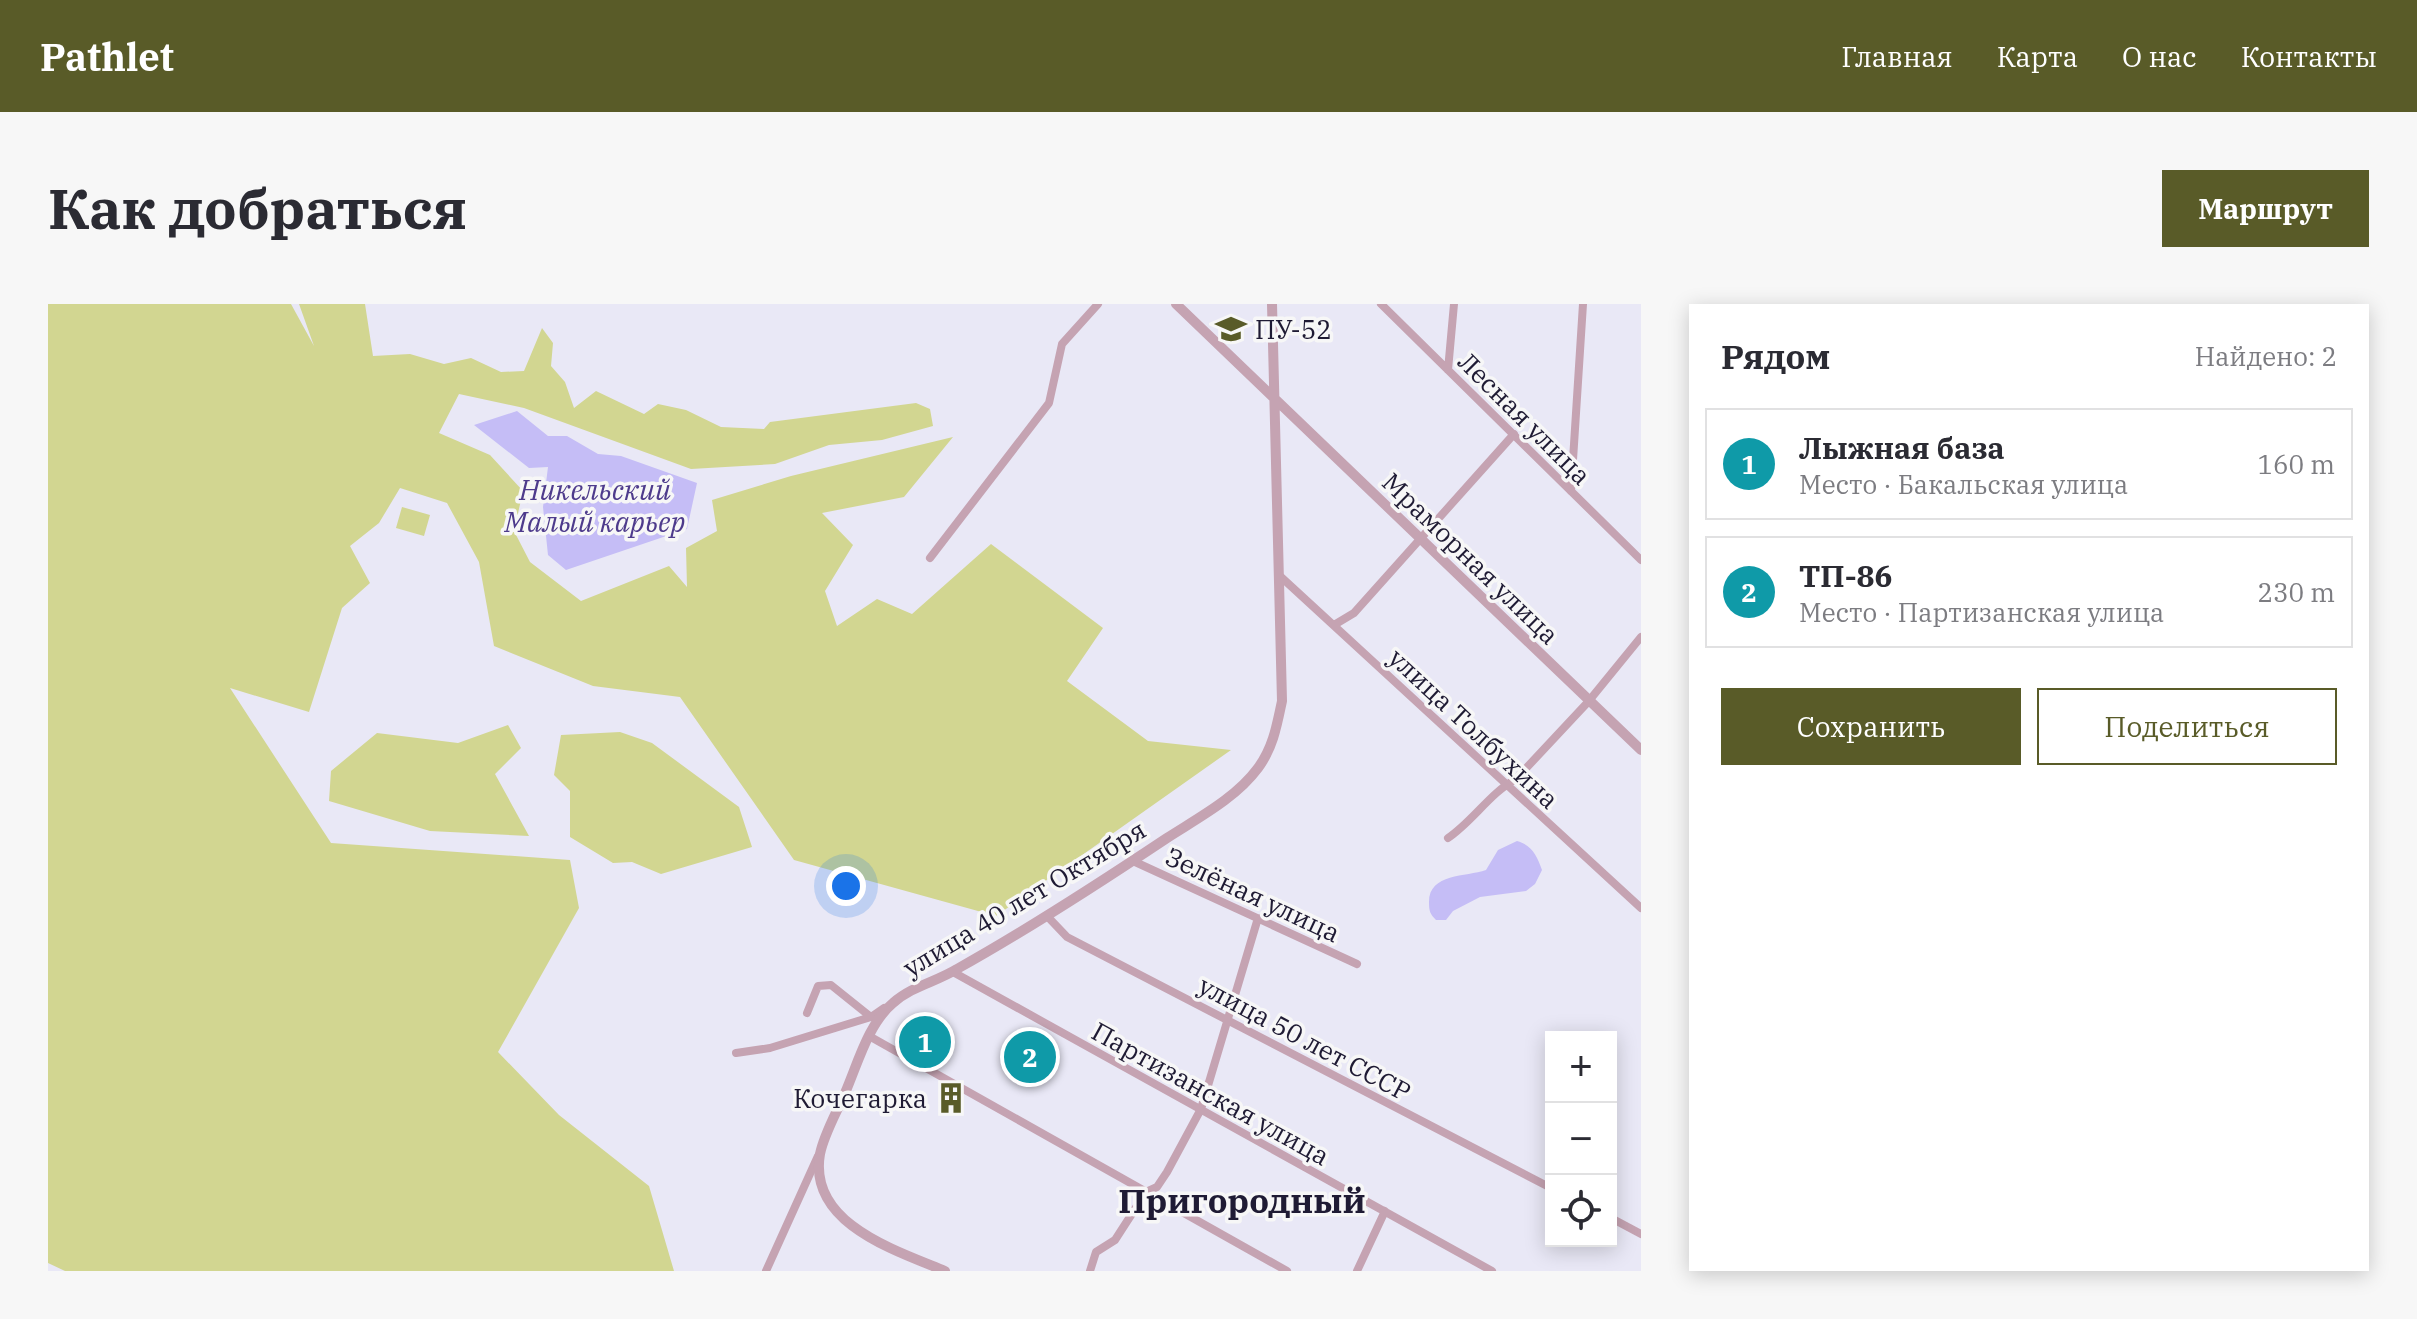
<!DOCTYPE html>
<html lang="ru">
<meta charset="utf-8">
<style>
body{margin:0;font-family:"IBM Plex Serif",serif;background:#f7f7f7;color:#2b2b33}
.controls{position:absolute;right:24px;bottom:24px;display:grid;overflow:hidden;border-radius:0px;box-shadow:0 4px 20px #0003}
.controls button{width:72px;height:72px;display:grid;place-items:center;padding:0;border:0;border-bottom:2px solid #e1e1e2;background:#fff;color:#2b2b33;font:40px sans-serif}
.you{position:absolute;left:798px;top:582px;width:28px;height:28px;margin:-20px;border:6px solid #fff;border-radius:50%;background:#1a73e8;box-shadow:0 0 0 12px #1a73e833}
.badge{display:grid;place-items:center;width:52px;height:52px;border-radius:50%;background:#595b28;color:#fff;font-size:26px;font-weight:700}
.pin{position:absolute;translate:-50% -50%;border:4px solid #fff;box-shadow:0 2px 8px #0006}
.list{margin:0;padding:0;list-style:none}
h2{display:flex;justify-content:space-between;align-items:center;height:104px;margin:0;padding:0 32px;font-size:34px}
h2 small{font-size:26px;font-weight:400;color:#7c7c81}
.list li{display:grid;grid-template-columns:52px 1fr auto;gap:24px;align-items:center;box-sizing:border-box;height:112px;margin:0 16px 16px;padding:0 16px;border:2px solid #e1e1e2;border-radius:0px}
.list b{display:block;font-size:30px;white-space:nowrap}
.list p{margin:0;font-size:26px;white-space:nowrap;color:#7c7c81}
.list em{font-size:26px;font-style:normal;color:#7c7c81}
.actions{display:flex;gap:16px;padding:24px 32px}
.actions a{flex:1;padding:18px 0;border:2px solid #595b28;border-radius:0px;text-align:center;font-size:28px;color:#595b28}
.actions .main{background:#595b28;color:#fff}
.icon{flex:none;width:44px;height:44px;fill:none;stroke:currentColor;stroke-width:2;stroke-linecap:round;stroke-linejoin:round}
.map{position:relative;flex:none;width:1593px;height:967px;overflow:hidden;border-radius:0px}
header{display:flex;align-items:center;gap:48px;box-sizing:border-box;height:112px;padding:0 40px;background:#595b28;color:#fff}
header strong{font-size:38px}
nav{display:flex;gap:44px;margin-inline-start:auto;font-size:28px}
.intro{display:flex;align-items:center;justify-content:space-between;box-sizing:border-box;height:192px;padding:0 48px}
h1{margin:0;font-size:56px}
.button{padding:20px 36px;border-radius:0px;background:#595b28;color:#fff;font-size:28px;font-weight:700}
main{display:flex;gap:48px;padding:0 48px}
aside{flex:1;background:#fff;border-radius:0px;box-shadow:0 4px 20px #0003}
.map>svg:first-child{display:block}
.green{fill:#d2d691}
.water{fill:#c5bdf6}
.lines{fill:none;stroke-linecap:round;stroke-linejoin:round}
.minor{stroke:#c5a3b2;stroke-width:8}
.tertiary{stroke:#c5a3b2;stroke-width:10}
.labels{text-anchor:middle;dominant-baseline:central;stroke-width:7;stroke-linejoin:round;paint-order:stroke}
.poi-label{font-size:26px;fill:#1f1b34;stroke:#f7f7f7;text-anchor:start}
.street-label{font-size:26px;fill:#1f1b34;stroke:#f7f7f7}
.water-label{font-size:28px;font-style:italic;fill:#4e3b8c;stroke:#f7f7f7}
.district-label{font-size:34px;font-weight:bold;fill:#1f1b34;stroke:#f7f7f7}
</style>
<header>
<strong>Pathlet</strong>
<nav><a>Главная</a><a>Карта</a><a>О нас</a><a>Контакты</a></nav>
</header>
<div class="intro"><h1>Как добраться</h1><a class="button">Маршрут</a></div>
<main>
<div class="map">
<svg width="1593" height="967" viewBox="0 0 1593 967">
<rect width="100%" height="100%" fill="#e9e8f6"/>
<path class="green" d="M0,0H243L266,42L251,0H317L325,52L362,50L396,60L423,54L453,68L476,67L494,24L505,39L503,62L517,78L526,104L548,87L596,110L610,100L638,106L673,123L716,125L722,118L868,99L882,105L885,122L834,136L781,141L727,160L643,165L476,104L411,90L391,129L442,151L475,187L466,227L482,258L533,297L621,262L639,283L638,244L669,227L664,196L743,172L905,133L856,193L774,209L805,241L777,287L789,322L829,295L864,310L943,240L1055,324L1019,377L1100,437L1183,446L948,612L746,556L632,393L545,382L446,342L431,258L399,199L352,184L331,219L302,242L322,279L294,304L261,408L182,384L283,539L522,556L531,604L450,748L511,811L601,882L626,967H17L0,959Z
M354,203L382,211L376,232L348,224Z
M460,421L473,444L447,470L481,532L382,527L281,497L283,467L329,429L410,439Z
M572,428L604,439L691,503L704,543L613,570L584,558L565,559L522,533V487L506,471L513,431Z"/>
<path class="water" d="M469,107L500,132H519L550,150L573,152L649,179L639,225L518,266L500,251L495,203L500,163L481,164L426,121Z
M1469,537C1484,541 1489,552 1494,566L1487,580L1478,587L1432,593L1405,607L1398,616H1388C1382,610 1381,607 1381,598C1381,569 1418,573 1438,566L1450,546Z"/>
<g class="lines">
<path class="minor" d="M1333,0L1593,256
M1400,66L1406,0
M1523,187L1535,0
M882,254L1001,99L1014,40L1050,0
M1233,273L1593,604
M1286,321L1306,309L1466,130
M1400,534C1425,517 1442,489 1468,475L1540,398L1593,333
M1085,557L1309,660
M999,612L1019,633L1503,884
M905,668L1444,967
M759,709L770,682L783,681L823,713
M821,732L1239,967
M688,749L722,744L823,713L836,704
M1563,914L1593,930
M718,967L770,852
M1042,967L1048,948L1067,936L1098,888L1109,883L1119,868L1153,805L1210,614
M1309,967L1337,907"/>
<path class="tertiary" d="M1128,0L1593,446
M897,967C846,946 760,919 772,850C776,830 789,808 797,789C810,759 820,720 845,699C864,682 888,678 909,665C981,625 1050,580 1119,534C1150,514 1188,494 1210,464C1225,444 1229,421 1234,397L1224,0"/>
</g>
<defs>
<symbol id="university-bare" viewBox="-9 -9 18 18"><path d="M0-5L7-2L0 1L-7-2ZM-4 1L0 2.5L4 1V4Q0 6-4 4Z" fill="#595b28" stroke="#f7f7f7" stroke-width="2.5" paint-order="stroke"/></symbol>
<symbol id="building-bare" viewBox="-9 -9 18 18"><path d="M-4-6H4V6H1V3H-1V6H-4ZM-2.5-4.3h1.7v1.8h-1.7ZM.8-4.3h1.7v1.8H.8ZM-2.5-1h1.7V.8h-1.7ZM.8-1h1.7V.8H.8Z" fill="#595b28" stroke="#f7f7f7" stroke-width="2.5" paint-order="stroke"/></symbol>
</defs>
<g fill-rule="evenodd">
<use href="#university-bare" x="1161" y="3" width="44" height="44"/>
<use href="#building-bare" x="881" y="772" width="44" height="44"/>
</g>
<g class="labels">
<g class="poi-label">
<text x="1207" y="25">ПУ-52</text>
<text x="879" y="794" text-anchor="end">Кочегарка</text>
</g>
<g class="street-label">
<text transform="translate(1477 114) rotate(45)">Лесная улица</text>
<text transform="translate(1423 254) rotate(44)">Мраморная улица</text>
<text transform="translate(1426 424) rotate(43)">улица Толбухина</text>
<text transform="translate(1205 590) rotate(25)">Зелёная улица</text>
<text transform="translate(976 594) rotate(-31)">улица 40 лет Октября</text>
<text transform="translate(1257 734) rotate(28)">улица 50 лет СССР</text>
<text transform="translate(1163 789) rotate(29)">Партизанская улица</text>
</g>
<g class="water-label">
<text x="547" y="185">Никельский<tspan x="547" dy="32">Малый карьер</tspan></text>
</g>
<g class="district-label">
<text x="1194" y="896">Пригородный</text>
</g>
</g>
</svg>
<div class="controls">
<button>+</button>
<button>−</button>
<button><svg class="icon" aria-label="locate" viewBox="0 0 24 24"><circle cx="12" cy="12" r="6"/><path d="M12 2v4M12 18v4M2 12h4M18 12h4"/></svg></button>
</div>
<div class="you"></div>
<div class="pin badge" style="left:877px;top:738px;background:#0f9aa8">1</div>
<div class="pin badge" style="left:982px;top:753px;background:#0f9aa8">2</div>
</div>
<aside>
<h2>Рядом<small>Найдено: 2</small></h2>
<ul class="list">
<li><span class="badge" style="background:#0f9aa8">1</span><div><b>Лыжная база</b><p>Место · Бакальская улица</p></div><em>160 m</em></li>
<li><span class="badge" style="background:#0f9aa8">2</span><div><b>ТП-86</b><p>Место · Партизанская улица</p></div><em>230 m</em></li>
</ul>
<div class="actions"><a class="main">Сохранить</a><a>Поделиться</a></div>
</aside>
</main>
